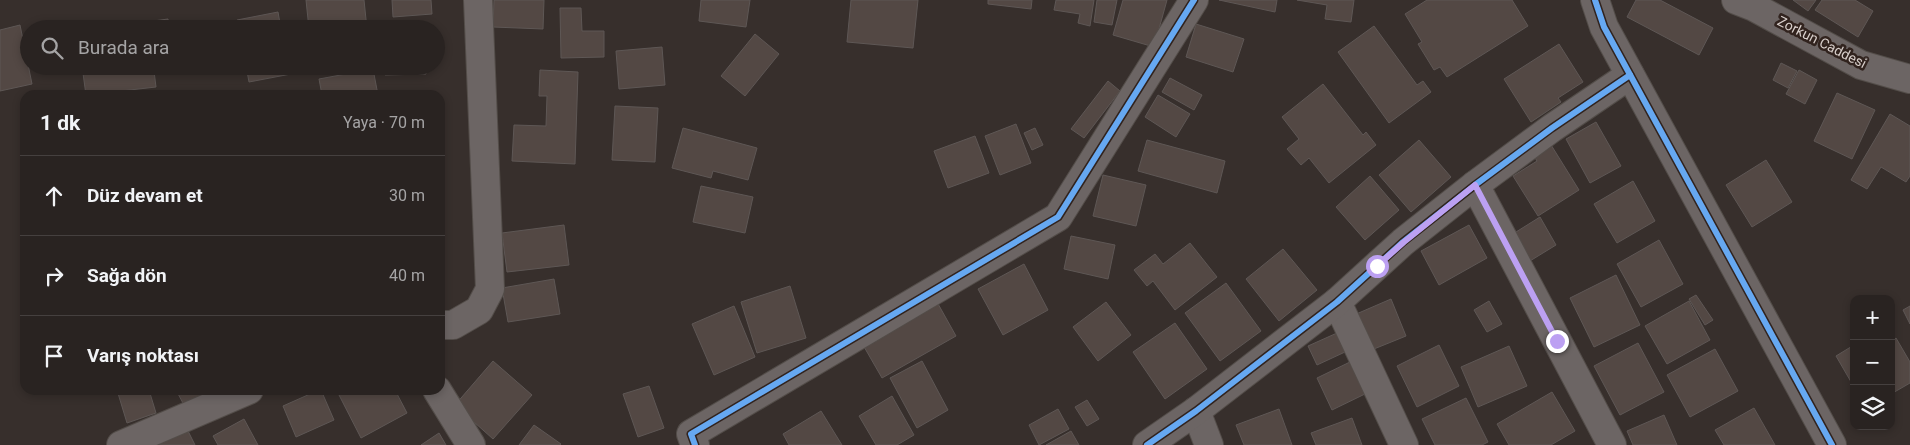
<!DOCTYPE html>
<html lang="tr">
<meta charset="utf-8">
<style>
body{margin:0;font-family:Roboto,sans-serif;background:#312b2a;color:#f1f3f6}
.controls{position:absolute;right:15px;bottom:15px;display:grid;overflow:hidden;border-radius:10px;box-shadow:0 2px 8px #0003}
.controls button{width:45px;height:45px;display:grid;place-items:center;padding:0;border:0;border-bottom:1px solid #45403f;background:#292321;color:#f1f3f6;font:25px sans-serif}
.stop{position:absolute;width:15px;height:15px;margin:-11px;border:4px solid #bca0f2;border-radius:50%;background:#fff}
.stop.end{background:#bca0f2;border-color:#fff;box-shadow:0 1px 5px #0008}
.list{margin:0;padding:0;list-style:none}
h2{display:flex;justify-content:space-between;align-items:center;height:65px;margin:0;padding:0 20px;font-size:21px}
h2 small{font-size:16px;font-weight:400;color:#a5a4a5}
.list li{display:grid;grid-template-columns:32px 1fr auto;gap:15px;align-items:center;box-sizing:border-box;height:80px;padding:0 20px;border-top:1px solid #45403f}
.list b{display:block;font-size:19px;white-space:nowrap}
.list em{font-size:16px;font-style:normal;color:#a5a4a5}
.icon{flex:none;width:28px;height:28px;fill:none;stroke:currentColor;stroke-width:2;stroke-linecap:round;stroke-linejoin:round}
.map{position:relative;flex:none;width:1910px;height:445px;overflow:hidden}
.search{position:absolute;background:#292321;box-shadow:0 2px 8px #0003;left:20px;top:20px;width:425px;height:55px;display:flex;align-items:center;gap:12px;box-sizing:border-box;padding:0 18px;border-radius:28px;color:#a5a4a5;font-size:19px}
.panel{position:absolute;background:#292321;box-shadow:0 2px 8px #0003;left:20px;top:90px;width:425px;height:305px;border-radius:15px}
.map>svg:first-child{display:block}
.building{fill:#534844;stroke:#5e5755}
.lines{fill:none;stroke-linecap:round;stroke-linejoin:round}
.minor-casing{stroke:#534d49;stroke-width:30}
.minor{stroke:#6c6564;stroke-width:28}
.cycleway-casing{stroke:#31231e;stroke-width:9}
.cycleway{stroke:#66a8f1;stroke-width:6}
.route{stroke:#bca0f2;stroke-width:6}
.labels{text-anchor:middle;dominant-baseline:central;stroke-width:5;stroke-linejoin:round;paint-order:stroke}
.street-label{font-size:14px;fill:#d8cfcb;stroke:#31231e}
</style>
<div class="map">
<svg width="1910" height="445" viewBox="0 0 1910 445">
<rect width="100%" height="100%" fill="#372f2c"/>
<g class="building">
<polygon points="306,0 364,0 367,29 309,29"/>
<polygon points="392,0 431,0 432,14 393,17"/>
<polygon points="494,0 544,0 543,29 493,27"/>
<polygon points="701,0 750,0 746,27 699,21"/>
<polygon points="851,0 918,0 913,48 847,42"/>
<polygon points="988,0 1032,0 1031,9 988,4"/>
<polygon points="1056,0 1094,0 1090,26 1078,23 1080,14 1054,10"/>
<polygon points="1097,0 1117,0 1112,25 1094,22"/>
<polygon points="1123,0 1167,0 1154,47 1113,35"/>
<polygon points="1219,0 1277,0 1275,12"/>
<polygon points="1297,0 1354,0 1351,22 1325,19 1327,5"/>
<polygon points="1427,0 1512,0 1528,26 1447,77 1440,67 1434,70 1418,44 1422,42 1405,14"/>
<polygon points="1636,0 1660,0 1713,28 1699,55 1627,17"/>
<polygon points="1793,0 1816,0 1808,11"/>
<polygon points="1822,0 1855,0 1873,11 1858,37 1815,10"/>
<polygon points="560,8 581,8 582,31 604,31 604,57 561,58"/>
<polygon points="278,12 281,29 238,29 237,20"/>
<polygon points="168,19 169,29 95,29"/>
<polygon points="1196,24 1244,39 1233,72 1186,57"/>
<polygon points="20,25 32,84 0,91 0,30"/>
<polygon points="1374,26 1417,85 1423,81 1431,92 1389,123 1338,52"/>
<polygon points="755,34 779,54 745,96 721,76"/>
<polygon points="1559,44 1583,82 1558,98 1561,102 1531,122 1504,79"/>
<polygon points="662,47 665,85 619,89 616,51"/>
<polygon points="1781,63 1797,71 1788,88 1773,80"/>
<polygon points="82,66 165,66 166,70 154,71 156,87 86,95"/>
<polygon points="246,66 289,66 291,74 249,82"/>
<polygon points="385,66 426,66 426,74 385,75"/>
<polygon points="373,69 378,95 322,95 319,79"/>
<polygon points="540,70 578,72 575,164 512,161 514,125 546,126 547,96 539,96"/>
<polygon points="1799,70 1817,80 1805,104 1786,94"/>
<polygon points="1170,78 1202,95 1194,110 1162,92"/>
<polygon points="1108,81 1120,91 1084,138 1071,129"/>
<polygon points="1323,84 1363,135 1366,132 1376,145 1329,183 1309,158 1301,165 1287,149 1299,139 1282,117"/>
<polygon points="1837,93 1875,110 1852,159 1814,141"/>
<polygon points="1158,95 1190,114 1176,137 1145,117"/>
<polygon points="615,106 658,108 655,162 612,160"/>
<polygon points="1890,114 1910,126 1910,176 1906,182 1881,167 1867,189 1851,180"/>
<polygon points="1596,122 1621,166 1590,183 1566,139"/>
<polygon points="1016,124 1031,163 1000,175 985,136"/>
<polygon points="683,128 757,148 748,180 713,171 711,178 672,168"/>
<polygon points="1035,128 1043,145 1032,150 1024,133"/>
<polygon points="975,136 989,173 948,188 934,151"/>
<polygon points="1147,140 1225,161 1217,193 1138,171"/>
<polygon points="1419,140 1451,177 1411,212 1379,175"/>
<polygon points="1548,140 1579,190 1538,216 1513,176 1537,161 1530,150"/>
<polygon points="1766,160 1792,202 1752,227 1726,185"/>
<polygon points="1103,175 1146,185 1136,226 1093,216"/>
<polygon points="1370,176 1399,210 1365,240 1336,207"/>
<polygon points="1633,181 1655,221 1617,243 1594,204"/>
<polygon points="701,186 753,197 745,233 693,222"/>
<polygon points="1540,217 1556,245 1525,264 1508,237"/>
<polygon points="564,225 569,265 507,272 502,233"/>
<polygon points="1469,225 1487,258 1439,285 1421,251"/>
<polygon points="1071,236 1115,245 1108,279 1064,269"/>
<polygon points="1659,240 1683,284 1641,307 1617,264"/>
<polygon points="1190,243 1217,277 1175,310 1153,281 1147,286 1134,270 1155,254 1163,264"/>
<polygon points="1283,249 1317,290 1279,321 1246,279"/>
<polygon points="1024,264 1048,310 1003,335 978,289"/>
<polygon points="1616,275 1640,325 1594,347 1570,298"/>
<polygon points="554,279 560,314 508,322 502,288"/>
<polygon points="1226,283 1261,331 1220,361 1185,313"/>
<polygon points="790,286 806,338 757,353 741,302"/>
<polygon points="1696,295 1713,320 1705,325 1689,299"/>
<polygon points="1391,299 1406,336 1369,351 1354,315"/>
<polygon points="1489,301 1502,324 1487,332 1474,310"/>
<polygon points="1689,301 1710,340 1667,364 1645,326"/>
<polygon points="937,302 956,336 882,378 863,345"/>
<polygon points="1106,302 1131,335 1098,361 1073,327"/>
<polygon points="734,306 755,357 714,375 692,324"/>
<polygon points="1910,306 1910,324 1903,310"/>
<polygon points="1175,323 1207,369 1165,399 1133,352"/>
<polygon points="1337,333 1345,352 1317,365 1308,346"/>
<polygon points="1896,338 1910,362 1910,383 1891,394 1891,342"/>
<polygon points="1638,343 1664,392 1620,415 1594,366"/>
<polygon points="1439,345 1459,386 1417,407 1397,366"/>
<polygon points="1854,345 1854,387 1836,356"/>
<polygon points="1509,346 1527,386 1478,407 1461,367"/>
<polygon points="1715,349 1738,391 1690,417 1667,375"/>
<polygon points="493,361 532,395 493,439 455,405"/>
<polygon points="922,361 948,410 917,428 890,378"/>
<polygon points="1352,361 1367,393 1332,410 1317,378"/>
<polygon points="649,386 664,428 638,437 623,394"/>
<polygon points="117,390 149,390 156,413 127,423"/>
<polygon points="176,390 212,390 213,391 184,405"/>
<polygon points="319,390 321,390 334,420 296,437 283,406"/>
<polygon points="347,390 395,390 407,413 361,438 339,395"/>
<polygon points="1552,392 1575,431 1551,445 1509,445 1497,424"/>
<polygon points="892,396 914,435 897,445 876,445 859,416"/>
<polygon points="1466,398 1488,442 1482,445 1435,445 1422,419"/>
<polygon points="1087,400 1099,419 1087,426 1075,407"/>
<polygon points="1754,408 1775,445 1724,445 1715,430"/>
<polygon points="1058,409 1069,429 1039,445 1029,425"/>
<polygon points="1279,409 1292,445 1244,445 1236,425"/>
<polygon points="821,411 842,445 789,445 783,434"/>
<polygon points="1664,415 1677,445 1633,445 1627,431"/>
<polygon points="1352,418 1362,445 1316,445 1311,433"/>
<polygon points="244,419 258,445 218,445 213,436"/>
<polygon points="534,425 561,444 560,445 519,445"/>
<polygon points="187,429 195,445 156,445"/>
<polygon points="1071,431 1079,445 1046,445"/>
<polygon points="439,433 446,445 421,445"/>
</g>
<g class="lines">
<defs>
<g id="minor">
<polyline points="1595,0 1604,27 1832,445"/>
<polyline points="1736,0 1754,7 1861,65 1910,79"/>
<polyline points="1475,185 1612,445"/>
<polyline points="1337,302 1404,445"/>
<polyline points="440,325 453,325 479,310 490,289 478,0"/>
<polyline points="437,390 471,445"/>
<polyline points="1196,411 1209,445"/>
<polyline points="121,445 249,390"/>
<polyline points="695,445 691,434 1058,217 1194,0"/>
<polyline points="1147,445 1196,411 1337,302 1403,242 1475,185 1552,128 1630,75"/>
</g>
</defs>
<use href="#minor" class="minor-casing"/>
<use href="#minor" class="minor"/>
<defs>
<g id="cycleway">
<polyline points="1595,0 1604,27 1832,445"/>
<polyline points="695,445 691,434 1058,217 1194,0"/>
<polyline points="1147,445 1196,411 1337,302 1403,242 1475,185 1552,128 1630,75"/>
</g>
</defs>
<use href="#cycleway" class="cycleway-casing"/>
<use href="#cycleway" class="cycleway"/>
</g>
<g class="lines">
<polyline class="route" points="1377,266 1404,242 1475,185 1557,341"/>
</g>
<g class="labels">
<g class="street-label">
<text transform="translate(1822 42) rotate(27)">Zorkun Caddesi</text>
</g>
</g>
</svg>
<div class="controls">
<button>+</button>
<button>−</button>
<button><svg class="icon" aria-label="layers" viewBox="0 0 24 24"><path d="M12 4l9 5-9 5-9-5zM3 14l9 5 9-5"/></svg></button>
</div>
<div class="stop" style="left:1377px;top:266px"></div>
<div class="stop end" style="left:1557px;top:341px"></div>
<div class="search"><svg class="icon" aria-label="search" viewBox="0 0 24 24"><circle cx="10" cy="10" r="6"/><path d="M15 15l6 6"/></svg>Burada ara</div>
<section class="panel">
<h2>1 dk<small>Yaya · 70 m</small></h2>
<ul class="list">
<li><svg class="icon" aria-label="ahead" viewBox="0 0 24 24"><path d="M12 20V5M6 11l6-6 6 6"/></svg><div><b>Düz devam et</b></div><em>30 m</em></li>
<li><svg class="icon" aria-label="right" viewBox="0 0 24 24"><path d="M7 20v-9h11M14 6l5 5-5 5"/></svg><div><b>Sağa dön</b></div><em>40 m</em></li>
<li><svg class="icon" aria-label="arrive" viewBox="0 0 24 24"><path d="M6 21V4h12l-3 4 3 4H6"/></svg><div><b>Varış noktası</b></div></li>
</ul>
</section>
</div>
